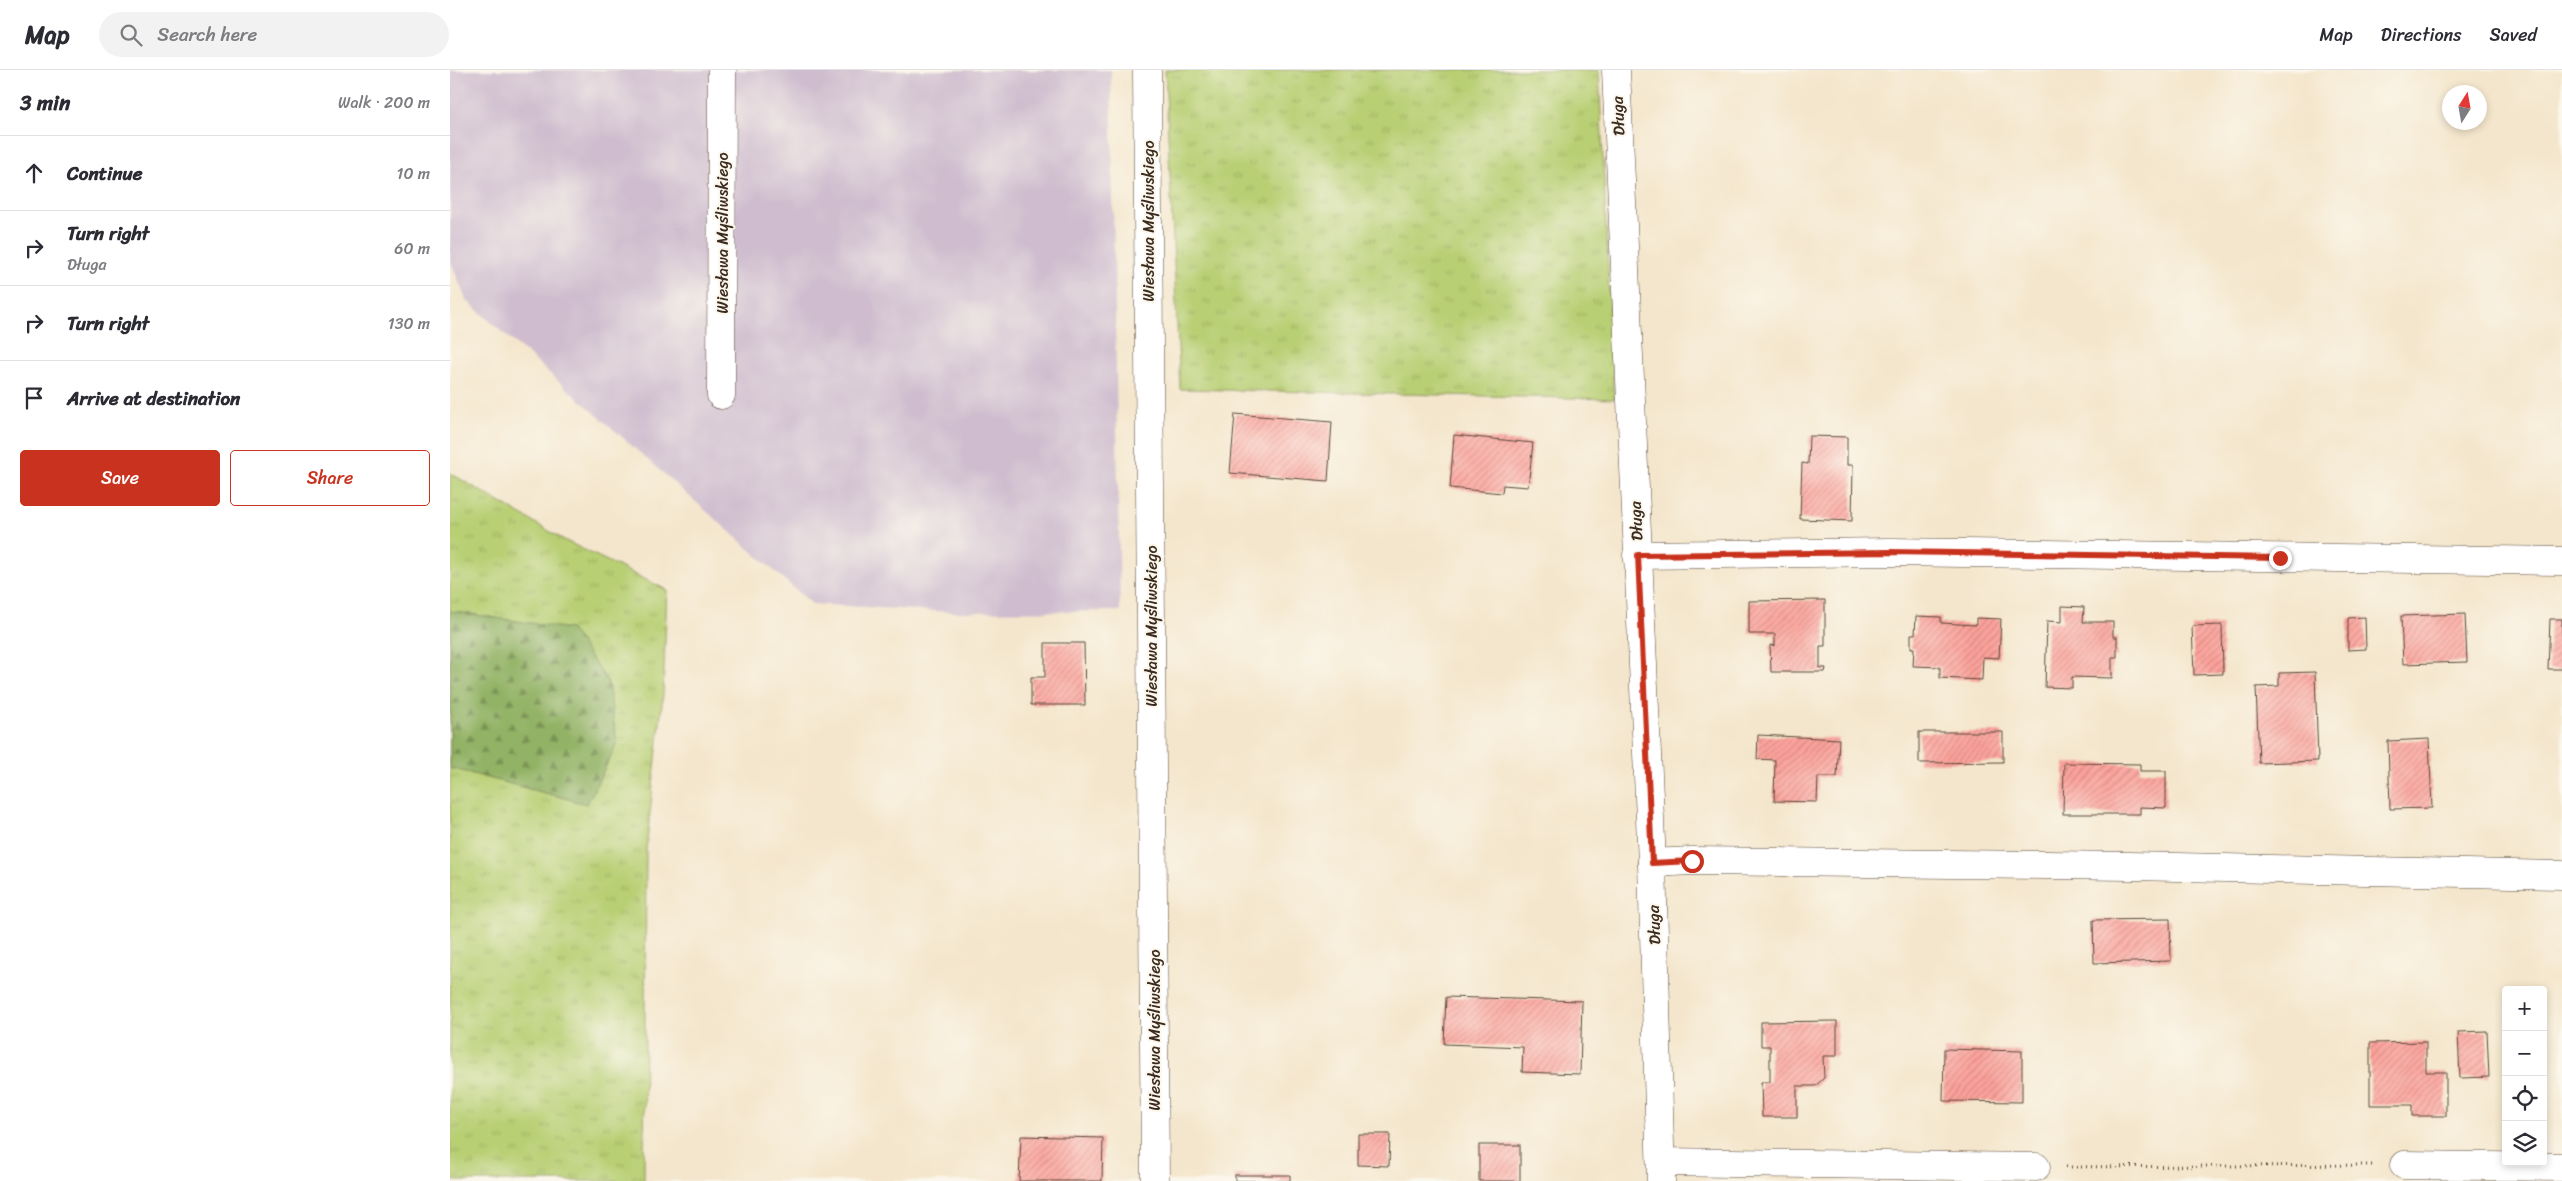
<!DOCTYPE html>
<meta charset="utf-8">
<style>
body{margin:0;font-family:Sriracha,sans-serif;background:#f2f2f3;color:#2b2b33}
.controls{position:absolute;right:15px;bottom:15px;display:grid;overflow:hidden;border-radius:5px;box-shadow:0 2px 8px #0003}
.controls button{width:45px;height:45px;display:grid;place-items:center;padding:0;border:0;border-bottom:1px solid #e1e1e2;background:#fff;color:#2b2b33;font:25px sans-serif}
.compass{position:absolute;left:1992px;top:15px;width:45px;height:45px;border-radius:50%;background:#fff;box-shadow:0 2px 8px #0003;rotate:11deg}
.stop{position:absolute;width:15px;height:15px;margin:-11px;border:4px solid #c8321e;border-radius:50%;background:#fff}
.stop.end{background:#c8321e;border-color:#fff;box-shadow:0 1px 5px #0008}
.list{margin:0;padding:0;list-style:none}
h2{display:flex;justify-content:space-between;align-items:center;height:65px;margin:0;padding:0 20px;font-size:21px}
h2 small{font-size:16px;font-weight:400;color:#7c7c81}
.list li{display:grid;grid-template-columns:32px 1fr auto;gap:15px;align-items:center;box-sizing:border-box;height:75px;padding:0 20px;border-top:1px solid #e1e1e2}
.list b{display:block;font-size:19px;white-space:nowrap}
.list p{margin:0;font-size:16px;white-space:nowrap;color:#7c7c81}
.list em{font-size:16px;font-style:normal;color:#7c7c81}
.actions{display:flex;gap:10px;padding:15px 20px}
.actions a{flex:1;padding:11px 0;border:1px solid #c8321e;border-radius:5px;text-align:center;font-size:18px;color:#c8321e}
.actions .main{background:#c8321e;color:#fff}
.icon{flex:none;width:28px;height:28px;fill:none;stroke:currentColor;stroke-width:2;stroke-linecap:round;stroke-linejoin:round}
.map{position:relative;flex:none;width:2112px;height:1111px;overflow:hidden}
header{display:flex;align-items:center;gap:30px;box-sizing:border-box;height:70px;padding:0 25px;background:#fff;border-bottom:1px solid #e1e1e2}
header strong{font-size:24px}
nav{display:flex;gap:28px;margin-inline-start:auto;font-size:18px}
.search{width:350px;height:45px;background:#f2f2f3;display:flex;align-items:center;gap:12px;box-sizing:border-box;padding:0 18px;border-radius:28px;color:#7c7c81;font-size:19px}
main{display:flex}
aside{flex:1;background:#fff}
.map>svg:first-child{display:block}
.industrial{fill:#cfbdcf}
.grass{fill:url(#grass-tufts);stroke:#7a7c48}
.forest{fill:url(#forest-firs);stroke:#666e42}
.building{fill:url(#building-hatch)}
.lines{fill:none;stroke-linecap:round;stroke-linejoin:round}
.minor-casing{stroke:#574638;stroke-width:29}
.path{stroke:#574638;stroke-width:3;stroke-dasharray:1 4;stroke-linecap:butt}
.minor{stroke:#fff;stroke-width:28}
.route{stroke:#c8321e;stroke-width:6}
.labels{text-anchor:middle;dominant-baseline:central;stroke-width:4;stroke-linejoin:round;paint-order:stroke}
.street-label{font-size:16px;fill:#3b2a1e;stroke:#fbf7ec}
</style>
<header>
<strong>Map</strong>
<div class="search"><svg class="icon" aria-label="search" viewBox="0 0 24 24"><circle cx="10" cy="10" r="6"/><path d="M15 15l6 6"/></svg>Search here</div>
<nav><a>Map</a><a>Directions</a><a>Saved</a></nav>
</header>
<main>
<aside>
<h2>3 min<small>Walk · 200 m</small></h2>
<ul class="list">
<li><svg class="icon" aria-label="ahead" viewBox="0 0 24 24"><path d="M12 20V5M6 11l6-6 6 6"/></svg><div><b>Continue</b></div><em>10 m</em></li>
<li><svg class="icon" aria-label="right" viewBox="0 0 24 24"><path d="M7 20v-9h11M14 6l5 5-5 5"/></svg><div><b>Turn right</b><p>Długa</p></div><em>60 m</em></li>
<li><svg class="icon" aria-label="right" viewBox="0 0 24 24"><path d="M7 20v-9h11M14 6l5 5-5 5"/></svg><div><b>Turn right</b></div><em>130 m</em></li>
<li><svg class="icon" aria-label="arrive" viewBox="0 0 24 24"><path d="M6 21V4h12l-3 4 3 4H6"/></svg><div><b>Arrive at destination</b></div></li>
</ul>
<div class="actions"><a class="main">Save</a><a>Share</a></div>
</aside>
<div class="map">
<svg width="2112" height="1111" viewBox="0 0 2112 1111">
<defs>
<pattern id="grass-tufts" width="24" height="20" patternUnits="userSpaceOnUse" patternTransform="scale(1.25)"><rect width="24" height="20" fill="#b8cf73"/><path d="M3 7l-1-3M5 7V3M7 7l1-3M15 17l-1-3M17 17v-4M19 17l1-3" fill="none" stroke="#9fb263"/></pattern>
<pattern id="forest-firs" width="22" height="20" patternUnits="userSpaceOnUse" patternTransform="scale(1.25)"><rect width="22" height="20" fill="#92b265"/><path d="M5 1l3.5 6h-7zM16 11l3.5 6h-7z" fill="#789153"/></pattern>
<pattern id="building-hatch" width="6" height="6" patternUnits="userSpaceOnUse" patternTransform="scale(1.25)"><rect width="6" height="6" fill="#fda39c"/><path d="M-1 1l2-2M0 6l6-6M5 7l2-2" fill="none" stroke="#ce857f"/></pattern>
</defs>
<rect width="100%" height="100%" fill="#fbf7ec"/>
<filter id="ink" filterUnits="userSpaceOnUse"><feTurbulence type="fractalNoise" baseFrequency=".02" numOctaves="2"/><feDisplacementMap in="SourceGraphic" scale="10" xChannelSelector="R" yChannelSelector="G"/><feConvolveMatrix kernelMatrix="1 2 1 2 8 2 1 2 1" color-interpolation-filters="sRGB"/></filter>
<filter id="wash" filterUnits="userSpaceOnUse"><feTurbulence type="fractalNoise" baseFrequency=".0096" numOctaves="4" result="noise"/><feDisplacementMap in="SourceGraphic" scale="20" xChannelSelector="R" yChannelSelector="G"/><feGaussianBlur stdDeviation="1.12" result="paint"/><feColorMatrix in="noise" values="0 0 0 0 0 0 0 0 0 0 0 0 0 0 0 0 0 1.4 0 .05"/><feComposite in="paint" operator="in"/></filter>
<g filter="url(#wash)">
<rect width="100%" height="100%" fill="#f4e6cc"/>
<polygon class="industrial" points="0,0 661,0 670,541 501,542 362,534 16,230 0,189"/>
<g class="grass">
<polygon points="715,0 1149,0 1164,329 730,319"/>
<polygon points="0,403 116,471 217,520 213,625 196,780 194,1111 0,1111"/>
</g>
<polygon class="forest" points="0,541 121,559 158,612 167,674 137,734 0,698"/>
<g id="blocks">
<g class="building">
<polygon points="785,344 882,352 878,411 780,403"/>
<polygon points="1004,365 1083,373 1078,417 1053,415 1052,423 1000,418"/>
<polygon points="1359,366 1397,367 1397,395 1403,395 1402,451 1350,449 1352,393 1358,394"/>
<polygon points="1375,530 1375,576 1370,576 1370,598 1376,598 1375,602 1321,602 1320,575 1325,576 1325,564 1299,564 1299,531"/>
<polygon points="1612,536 1634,537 1633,552 1663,552 1663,567 1667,567 1667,587 1662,587 1662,608 1622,607 1622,618 1595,617 1597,551 1612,552"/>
<polygon points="2015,544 2017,592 1953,594 1951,546"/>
<polygon points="1466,546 1491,547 1491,553 1526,555 1526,548 1551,549 1549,588 1533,587 1532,610 1490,608 1490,597 1463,596 1464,578 1461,578 1461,564 1465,564"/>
<polygon points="1915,547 1916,579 1898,580 1898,548"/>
<polygon points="2100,549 2112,549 2112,599 2098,599"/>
<polygon points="1772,555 1773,604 1744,605 1742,556"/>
<polygon points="595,573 634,573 635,635 581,635 581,607 595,607"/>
<polygon points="1865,602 1868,691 1809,693 1806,617 1829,616 1829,603"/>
<polygon points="1469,662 1553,662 1553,692 1469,693"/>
<polygon points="1308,665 1389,669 1387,707 1368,707 1367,732 1324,731 1325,690 1307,689"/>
<polygon points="1979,669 1982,738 1940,739 1938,671"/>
<polygon points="1614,693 1690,694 1690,701 1716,701 1716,738 1690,737 1690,744 1613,744"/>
<polygon points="1720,849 1721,891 1644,893 1643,850"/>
<polygon points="996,927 1132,931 1130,1004 1072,1002 1073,977 994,974"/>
<polygon points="1387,951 1387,986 1373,986 1374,1008 1365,1016 1347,1016 1347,1047 1312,1047 1311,1012 1320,1012 1320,976 1311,976 1311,952"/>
<polygon points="2037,961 2039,1007 2010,1008 2008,962"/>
<polygon points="1976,972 1976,1002 1996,1002 1996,1046 1962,1046 1962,1035 1920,1035 1920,973"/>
<polygon points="1494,979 1572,981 1572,1032 1493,1031"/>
<polygon points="908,1064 940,1064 939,1096 908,1095"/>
<polygon points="571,1066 653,1068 652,1111 569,1111"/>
<rect x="1029" y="1075" width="41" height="36"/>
<rect x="785" y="1105" width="55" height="6"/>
</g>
</g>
</g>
<g filter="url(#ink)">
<use href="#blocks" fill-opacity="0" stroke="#574638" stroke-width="1"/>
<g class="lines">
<defs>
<g id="minor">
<polyline points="697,0 705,1111"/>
<polyline points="1166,0 1202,793 1211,1111"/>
<polyline points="271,325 272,0"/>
<polyline points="1187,485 1439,482 2112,491"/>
<polyline points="1202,793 1242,791 1680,796 2112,805"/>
<polyline points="1211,1092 1586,1097"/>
<polyline points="1954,1095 2112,1097"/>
</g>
</defs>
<use href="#minor" class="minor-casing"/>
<polyline class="path" points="1616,1097 1925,1095"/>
<use href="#minor" class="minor"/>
</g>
</g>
<g class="lines" filter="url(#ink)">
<polyline class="route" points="1242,791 1202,793 1188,485 1439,482 1830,488"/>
</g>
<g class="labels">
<g class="street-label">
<text transform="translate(1168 46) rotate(-93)">Długa</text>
<text transform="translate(698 151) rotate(-90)">Wiesława Myśliwskiego</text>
<text transform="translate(272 163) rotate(-90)">Wiesława Myśliwskiego</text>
<text transform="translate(1186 451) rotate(-93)">Długa</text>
<text transform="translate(701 556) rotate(-90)">Wiesława Myśliwskiego</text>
<text transform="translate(1204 855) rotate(-92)">Długa</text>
<text transform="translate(704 960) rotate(-90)">Wiesława Myśliwskiego</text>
</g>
</g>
</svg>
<div class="controls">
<button>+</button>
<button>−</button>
<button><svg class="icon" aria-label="locate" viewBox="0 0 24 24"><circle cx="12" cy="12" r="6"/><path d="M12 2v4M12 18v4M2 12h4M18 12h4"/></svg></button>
<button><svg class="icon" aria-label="layers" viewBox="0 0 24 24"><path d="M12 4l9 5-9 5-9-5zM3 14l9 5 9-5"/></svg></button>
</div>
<svg class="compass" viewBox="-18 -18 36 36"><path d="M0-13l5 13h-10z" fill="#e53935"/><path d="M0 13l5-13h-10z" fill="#7c7c81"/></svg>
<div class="stop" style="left:1242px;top:791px"></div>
<div class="stop end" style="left:1830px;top:488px"></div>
</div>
</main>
